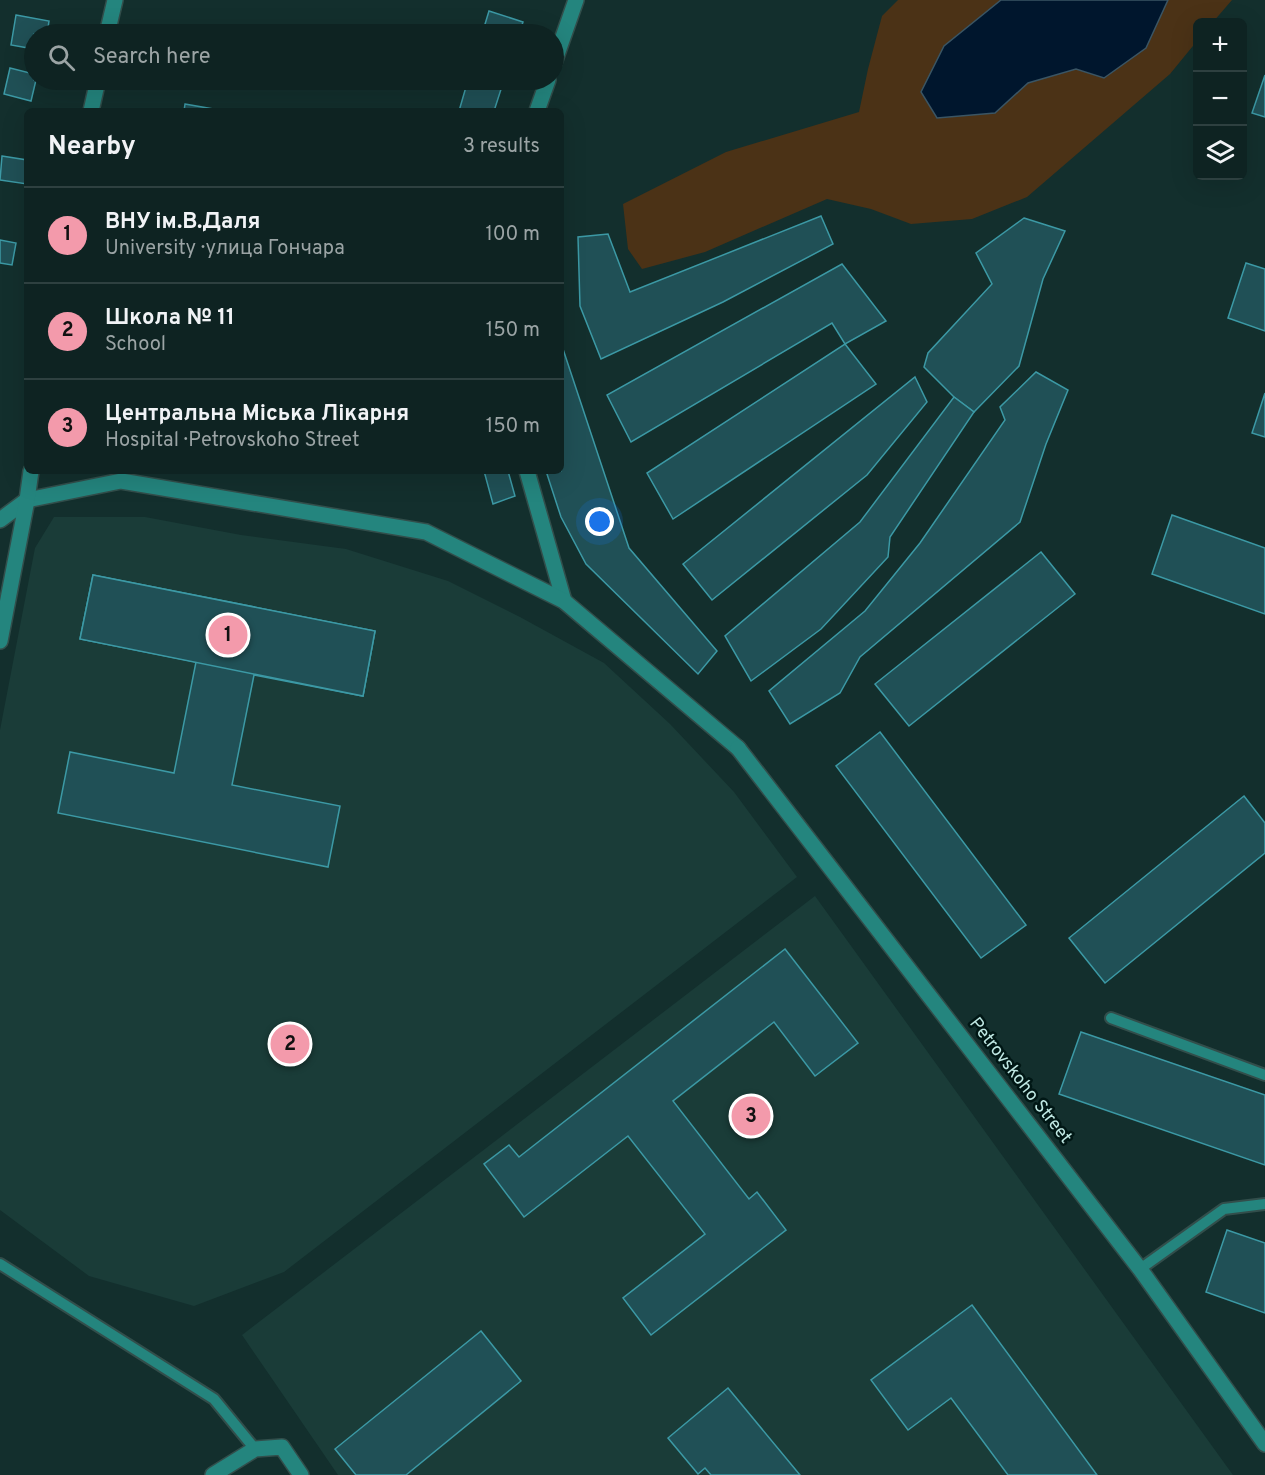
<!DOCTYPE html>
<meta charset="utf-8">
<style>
body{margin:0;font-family:Overpass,sans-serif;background:#1c2f2f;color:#f1f3f6}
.controls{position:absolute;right:18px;top:18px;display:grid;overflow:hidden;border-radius:9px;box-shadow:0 6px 24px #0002}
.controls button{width:54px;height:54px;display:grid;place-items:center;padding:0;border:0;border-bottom:2px solid #2e4040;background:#0e2322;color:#f1f3f6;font:30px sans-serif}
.you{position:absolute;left:600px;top:522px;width:21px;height:21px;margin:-15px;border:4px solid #fff;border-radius:50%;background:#1a73e8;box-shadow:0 0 0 9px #1a73e833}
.badge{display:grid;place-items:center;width:39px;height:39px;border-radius:50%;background:#f39aab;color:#111;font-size:20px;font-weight:700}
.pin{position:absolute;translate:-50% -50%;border:3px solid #fff;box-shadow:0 2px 6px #0006}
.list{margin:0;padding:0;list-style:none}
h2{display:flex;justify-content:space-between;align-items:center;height:78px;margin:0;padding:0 24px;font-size:26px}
h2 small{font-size:20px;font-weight:400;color:#9ba4a5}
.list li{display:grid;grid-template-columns:39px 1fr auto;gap:18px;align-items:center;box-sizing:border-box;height:96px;padding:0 24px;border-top:2px solid #2e4040}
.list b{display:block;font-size:22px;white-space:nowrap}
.list p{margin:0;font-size:20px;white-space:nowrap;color:#9ba4a5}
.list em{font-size:20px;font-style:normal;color:#9ba4a5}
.icon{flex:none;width:33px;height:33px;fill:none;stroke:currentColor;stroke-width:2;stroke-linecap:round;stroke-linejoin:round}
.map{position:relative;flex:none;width:1265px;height:1475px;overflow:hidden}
.search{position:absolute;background:#0e2322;box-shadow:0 6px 24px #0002;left:24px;top:24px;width:540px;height:66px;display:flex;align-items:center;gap:15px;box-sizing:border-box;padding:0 21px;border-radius:33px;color:#9ba4a5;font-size:22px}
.panel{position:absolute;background:#0e2322;box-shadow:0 6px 24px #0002;left:24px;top:108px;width:540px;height:366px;border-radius:9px}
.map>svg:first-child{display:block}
.built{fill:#1a3c38}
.green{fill:#4b3216}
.water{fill:#00162d;stroke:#3a5564;stroke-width:1.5}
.building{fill:#205056;stroke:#3c99a5;stroke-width:1.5}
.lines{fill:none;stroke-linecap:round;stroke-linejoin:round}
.service-casing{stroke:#324e4b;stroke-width:14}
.minor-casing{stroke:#324e4b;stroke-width:18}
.tertiary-casing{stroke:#324e4b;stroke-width:18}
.service{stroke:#24857e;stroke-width:10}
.minor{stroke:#24857e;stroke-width:15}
.tertiary{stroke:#24857e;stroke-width:15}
.labels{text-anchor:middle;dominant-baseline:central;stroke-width:5;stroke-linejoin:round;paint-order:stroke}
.street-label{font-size:18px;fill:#c0e9e4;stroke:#001715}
</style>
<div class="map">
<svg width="1265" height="1475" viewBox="0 0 1265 1475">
<rect width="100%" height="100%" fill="#132f2d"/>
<g class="built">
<polygon points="54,517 145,517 241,535 346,549 448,581 520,617 604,663 670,724 734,792 797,877 284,1272 194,1306 89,1276 0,1210 0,730 35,548"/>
<polygon points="815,896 1233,1475 338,1475 242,1335"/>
</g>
<polygon class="green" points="898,0 1001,0 944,46 995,113 1028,83 1076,69 1104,78 1168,0 1232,0 1213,22 1198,22 1197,41 1170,74 1027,197 972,219 911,224 871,209 827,199 705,252 642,269 628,249 623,204 726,152 859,112 868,69 882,16"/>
<polygon class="water" points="1001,0 1168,0 1146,48 1104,78 1076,69 1028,83 995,113 937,118 921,92 944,46"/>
<g class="building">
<polygon points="489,11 523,22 519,34 482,34"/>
<polygon points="16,15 49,21 47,34 34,34 34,49 11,45"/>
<polygon points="10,68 34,74 34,80 36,80 31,101 4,94"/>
<polygon points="1265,75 1265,117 1252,113"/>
<polygon points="468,80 504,80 494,111 459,111"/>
<polygon points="185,104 213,109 213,111 184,111"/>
<polygon points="2,156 27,160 27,184 0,180"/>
<polygon points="821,216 833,244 723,302 601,359 580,306 578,237 608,234 630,292"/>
<polygon points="1024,218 1065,231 1043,279 1019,366 974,412 954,397 924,367 928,353 992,284 976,253"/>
<polygon points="0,240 16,243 12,265 0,263"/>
<polygon points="1246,263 1265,269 1265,331 1228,318"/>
<polygon points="842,264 886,321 845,344 832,323 631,442 607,395"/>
<polygon points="561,343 629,548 717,651 698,674 586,564 561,517 546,471 561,471"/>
<polygon points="845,344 876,384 673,519 647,473"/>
<polygon points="1036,372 1068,390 1046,444 1020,522 860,657 840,693 790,724 769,691 865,611 920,543 1005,420 1000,407"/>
<polygon points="915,377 927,402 867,475 712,600 683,564"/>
<polygon points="1265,393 1265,437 1252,433"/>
<polygon points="954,397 974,412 890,537 888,557 821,629 751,681 725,636 860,522"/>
<polygon points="484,471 508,471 515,496 493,504"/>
<polygon points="1172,515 1265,548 1265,614 1152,574"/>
<polygon points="1041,552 1075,594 909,726 875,684"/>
<polygon points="93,575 375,631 363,696 254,675 232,785 340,806 328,867 58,813 70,752 174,773 196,662 80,639"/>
<polygon points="93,575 375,631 363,696 80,639"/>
<polygon points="880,732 1026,925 981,958 836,766"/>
<polygon points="1244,796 1265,823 1265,853 1105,983 1069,938"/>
<polygon points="785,949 858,1043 815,1076 774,1022 673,1101 749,1199 757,1192 786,1230 651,1335 623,1298 705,1234 628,1136 524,1217 484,1164 509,1145 519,1157"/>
<polygon points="1081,1032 1265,1095 1265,1165 1059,1094"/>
<polygon points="1227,1230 1265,1243 1265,1313 1206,1292"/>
<polygon points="972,1305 1097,1475 1008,1475 951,1398 908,1430 871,1380"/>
<polygon points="481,1331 521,1381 406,1475 356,1475 335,1449"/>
<polygon points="728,1388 800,1475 711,1475 705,1468 698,1474 668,1438"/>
</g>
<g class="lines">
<defs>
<g id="service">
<polyline points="1111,1018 1265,1075"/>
<polyline points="0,1264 214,1399 255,1449"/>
<polyline points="1140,1269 1224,1209 1265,1204"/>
</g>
<g id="minor">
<polyline points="107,34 115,0"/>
<polyline points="554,63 576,0"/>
<polyline points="91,111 98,80"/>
<polyline points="537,111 548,80"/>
<polyline points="527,471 564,601"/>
<polyline points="0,520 27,500 121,481 426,532 564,601 738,748"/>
<polyline points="0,641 27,500 31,471"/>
<polyline points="213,1475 255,1449 282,1447 301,1475"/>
</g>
<polyline id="tertiary" points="738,748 1140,1269 1265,1444"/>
</defs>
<use href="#service" class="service-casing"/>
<use href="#minor" class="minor-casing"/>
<use href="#tertiary" class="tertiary-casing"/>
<use href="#service" class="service"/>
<use href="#minor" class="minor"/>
<use href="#tertiary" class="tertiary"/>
</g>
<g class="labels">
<g class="street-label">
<text transform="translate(1020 1081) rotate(52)">Petrovskoho Street</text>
</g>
</g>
</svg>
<div class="controls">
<button>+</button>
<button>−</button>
<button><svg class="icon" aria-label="layers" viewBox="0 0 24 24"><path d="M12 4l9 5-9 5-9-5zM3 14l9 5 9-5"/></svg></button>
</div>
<div class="you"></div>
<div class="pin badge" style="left:228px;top:635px">1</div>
<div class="pin badge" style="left:290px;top:1044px">2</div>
<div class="pin badge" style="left:751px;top:1116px">3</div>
<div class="search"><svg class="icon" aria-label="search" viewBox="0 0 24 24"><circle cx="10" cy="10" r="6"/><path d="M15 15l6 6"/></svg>Search here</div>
<section class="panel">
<h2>Nearby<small>3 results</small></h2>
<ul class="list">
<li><span class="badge">1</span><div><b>ВНУ ім.В.Даля</b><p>University · улица Гончара</p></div><em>100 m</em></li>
<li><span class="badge">2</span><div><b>Школа № 11</b><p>School</p></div><em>150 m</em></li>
<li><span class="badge">3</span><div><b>Центральна Міська Лікарня</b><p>Hospital · Petrovskoho Street</p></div><em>150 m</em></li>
</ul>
</section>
</div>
